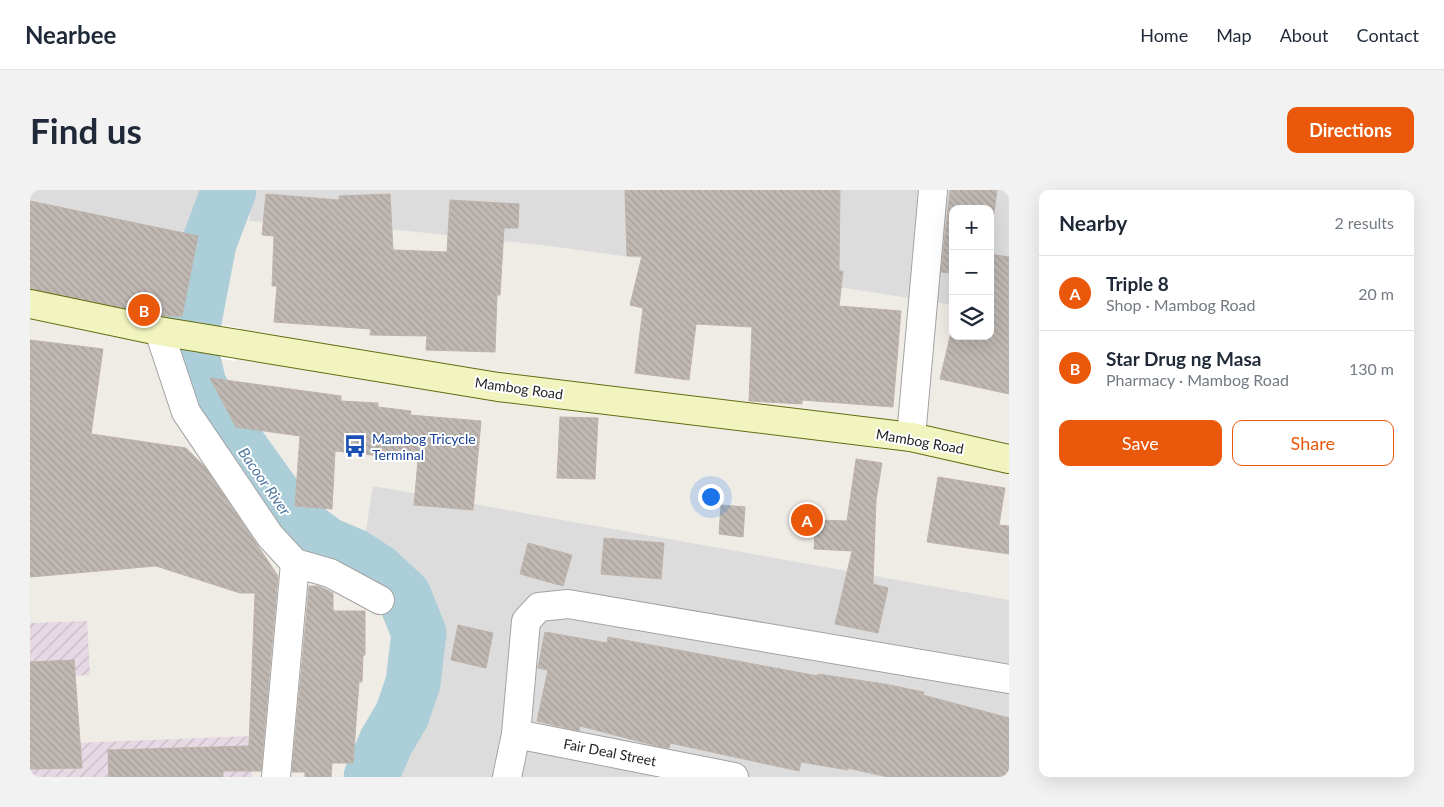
<!DOCTYPE html>
<meta charset="utf-8">
<style>
body{margin:0;font-family:Lato,sans-serif;background:#f2f2f3;color:#1f2937}
.controls{position:absolute;right:15px;top:15px;display:grid;overflow:hidden;border-radius:10px;box-shadow:0 5px 20px #0002}
.controls button{width:45px;height:45px;display:grid;place-items:center;padding:0;border:0;border-bottom:1px solid #e0e1e3;background:#fff;color:#1f2937;font:25px sans-serif}
.you{position:absolute;left:680px;top:306px;width:18px;height:18px;margin:-12px;border:4px solid #fff;border-radius:50%;background:#1a73e8;box-shadow:0 0 0 8px #1a73e833}
.badge{display:grid;place-items:center;width:32px;height:32px;border-radius:50%;background:#ea580c;color:#fff;font-size:16px;font-weight:700}
.pin{position:absolute;translate:-50% -50%;border:2px solid #fff;box-shadow:0 1px 5px #0006}
.list{margin:0;padding:0;list-style:none}
h2{display:flex;justify-content:space-between;align-items:center;height:65px;margin:0;padding:0 20px;font-size:21px}
h2 small{font-size:16px;font-weight:400;color:#747a83}
.list li{display:grid;grid-template-columns:32px 1fr auto;gap:15px;align-items:center;box-sizing:border-box;height:75px;padding:0 20px;border-top:1px solid #e0e1e3}
.list b{display:block;font-size:19px;white-space:nowrap}
.list p{margin:0;font-size:16px;white-space:nowrap;color:#747a83}
.list em{font-size:16px;font-style:normal;color:#747a83}
.actions{display:flex;gap:10px;padding:15px 20px}
.actions a{flex:1;padding:11px 0;border:1px solid #ea580c;border-radius:10px;text-align:center;font-size:18px;color:#ea580c}
.actions .main{background:#ea580c;color:#fff}
.icon{flex:none;width:28px;height:28px;fill:none;stroke:currentColor;stroke-width:2;stroke-linecap:round;stroke-linejoin:round}
.map{position:relative;flex:none;width:979px;height:587px;overflow:hidden;border-radius:10px}
header{display:flex;align-items:center;gap:30px;box-sizing:border-box;height:70px;padding:0 25px;background:#fff;border-bottom:1px solid #e0e1e3}
header strong{font-size:24px}
nav{display:flex;gap:28px;margin-inline-start:auto;font-size:18px}
.intro{display:flex;align-items:center;justify-content:space-between;box-sizing:border-box;height:120px;padding:0 30px}
h1{margin:0;font-size:35px}
.button{padding:12px 22px;border-radius:10px;background:#ea580c;color:#fff;font-size:18px;font-weight:700}
main{display:flex;gap:30px;padding:0 30px}
aside{flex:1;background:#fff;border-radius:10px;box-shadow:0 5px 20px #0002}
.map>svg:first-child{display:block}
.residential{fill:#dddcdc}
.industrial{fill:url(#industrial-furrows)}
.pier{fill:#fff}
.lines{fill:none;stroke-linecap:round;stroke-linejoin:round}
.river{stroke:#abced8;stroke-width:55}
.building{fill:url(#building-back-hatch);stroke:#bfb3aa}
.minor-casing{stroke:#a3a3a3;stroke-width:30}
.secondary-casing{stroke:#626d0f;stroke-width:30}
.minor{stroke:#fff;stroke-width:28}
.secondary{stroke:#f1f4bf;stroke-width:28}
.labels{text-anchor:middle;dominant-baseline:central;stroke-width:4;stroke-linejoin:round;paint-order:stroke}
.street-label{font-size:14px;fill:#1f1f1f;stroke:#fff}
.transit-label{font-size:14px;fill:#164399;stroke:#fff;text-anchor:start}
.water-label{font-size:15px;font-style:italic;fill:#51789f;stroke:#fff}
</style>
<header>
<strong>Nearbee</strong>
<nav><a>Home</a><a>Map</a><a>About</a><a>Contact</a></nav>
</header>
<div class="intro"><h1>Find us</h1><a class="button">Directions</a></div>
<main>
<div class="map">
<svg width="979" height="587" viewBox="0 0 979 587">
<defs>
<pattern id="industrial-furrows" width="10" height="10" patternUnits="userSpaceOnUse" patternTransform="scale(1.25)"><rect width="10" height="10" fill="#e7d9e4"/><path d="M-1 1l2-2M0 10L10 0M9 11l2-2" fill="none" stroke="#c6bac3"/></pattern>
<pattern id="building-back-hatch" width="6" height="6" patternUnits="userSpaceOnUse" patternTransform="scale(1.25)"><rect width="6" height="6" fill="#bfb8b3"/><path d="M-1 5l2 2M0 0l6 6M5-1l2 2" fill="none" stroke="#a49e9a"/></pattern>
</defs>
<rect width="100%" height="100%" fill="#efece6"/>
<g class="residential">
<polygon points="0,0 189,0 169,51 149,139 0,106"/>
<polygon points="222,0 979,0 979,126 960,122 960,19 923,19 923,115 725,84 512,55 359,39 219,31"/>
<polygon points="343,296 979,410 979,587 355,587 388,517 397,454 391,419 360,380 333,358"/>
</g>
<polygon class="industrial" points="57,431 60,485 43,486 45,553 222,546 222,587 0,587 0,433"/>
<polygon class="pier" points="154,130 210,138 205,171 150,163"/>
<g class="lines">
<polyline class="river" points="199,0 179,53 162,142 163,169 169,195 184,221 260,327 296,354 322,365 347,381 374,406 389,443 383,493 372,525 356,552 341,587"/>
</g>
<g class="building">
<polygon points="595,0 810,0 809,81 813,81 809,116 871,121 863,217 772,210 772,214 719,211 722,137 666,134 659,190 605,183 613,118 600,115 612,66 597,66"/>
<polygon points="920,0 967,0 960,54 960,19 923,19 923,83 911,82"/>
<polygon points="236,4 309,10 309,6 360,4 363,60 417,62 420,10 489,14 488,38 474,38 470,105 467,105 465,162 396,160 397,146 340,145 341,139 244,132 247,96 242,96 244,46 232,45"/>
<polygon points="0,11 168,46 152,126 132,126 0,99"/>
<polygon points="960,64 979,67 979,204 910,189 923,134 923,146 960,146"/>
<polygon points="0,150 73,159 61,244 156,258 175,277 248,386 231,581 193,581 193,587 79,587 78,560 219,556 225,403 210,403 126,376 0,387"/>
<polygon points="180,188 311,206 311,211 348,213 348,217 381,221 380,225 451,231 443,320 384,315 388,270 305,261 302,319 265,316 270,246 206,237"/>
<polygon points="530,227 568,228 565,289 527,288"/>
<polygon points="826,269 852,273 846,310 843,394 858,398 848,443 805,434 822,361 784,359 786,330 817,331"/>
<polygon points="908,287 975,298 969,335 979,336 979,364 897,352"/>
<polygon points="691,315 715,317 713,347 689,344"/>
<polygon points="574,348 634,353 631,389 571,384"/>
<polygon points="498,353 542,365 533,396 490,384"/>
<polygon points="279,396 289,396 303,403 303,421 335,421 335,465 333,465 332,492 329,492 323,573 302,573 301,587 275,587 275,582 262,582"/>
<polygon points="428,435 463,443 456,478 421,470"/>
<polygon points="515,442 577,453 578,447 788,486 788,484 854,494 894,502 893,505 979,528 979,587 858,587 818,578 818,580 771,572 769,581 640,553 639,558 631,557 550,536 549,541 507,531 518,480 508,478"/>
<polygon points="44,470 52,578 0,579 0,472"/>
</g>
<g class="lines">
<defs>
<g id="minor">
<polyline points="129,141 156,222 240,346 265,373 300,383 350,410"/>
<polyline points="881,247 903,0"/>
<polyline points="486,544 704,587"/>
<polyline points="246,587 265,373"/>
<polyline points="477,587 486,544 496,431 509,417 538,414 979,489"/>
</g>
<polyline id="secondary" points="0,114 129,141 468,197 881,247 979,269"/>
</defs>
<use href="#minor" class="minor-casing"/>
<use href="#secondary" class="secondary-casing"/>
<use href="#minor" class="minor"/>
<use href="#secondary" class="secondary"/>
</g>
<defs>
<symbol id="bus-bare" viewBox="-9 -9 18 18"><path d="M-5-6H5V4H4V6H2V4H-2V6H-4V4H-5ZM-3.5-4V0h7V-4ZM-3.5 1.2v1.5H-2V1.2ZM2 1.2v1.5H3.5V1.2Z" fill="#1a4fb4" stroke="#fff" stroke-width="2.5" paint-order="stroke"/></symbol>
</defs>
<g fill-rule="evenodd">
<use href="#bus-bare" x="309" y="240" width="32" height="32"/>
</g>
<g class="labels">
<g class="street-label">
<text transform="translate(489 198) rotate(8)">Mambog Road</text>
<text transform="translate(890 251) rotate(10)">Mambog Road</text>
<text transform="translate(580 562) rotate(11)">Fair Deal Street</text>
</g>
<g class="transit-label">
<text x="342" y="248">Mambog Tricycle<tspan x="342" dy="16">Terminal</tspan></text>
</g>
<g class="water-label">
<text transform="translate(235 291) rotate(55)">Bacoor River</text>
</g>
</g>
</svg>
<div class="controls">
<button>+</button>
<button>−</button>
<button><svg class="icon" aria-label="layers" viewBox="0 0 24 24"><path d="M12 4l9 5-9 5-9-5zM3 14l9 5 9-5"/></svg></button>
</div>
<div class="you"></div>
<div class="pin badge" style="left:777px;top:330px">A</div>
<div class="pin badge" style="left:114px;top:120px">B</div>
</div>
<aside>
<h2>Nearby<small>2 results</small></h2>
<ul class="list">
<li><span class="badge">A</span><div><b>Triple 8</b><p>Shop · Mambog Road</p></div><em>20 m</em></li>
<li><span class="badge">B</span><div><b>Star Drug ng Masa</b><p>Pharmacy · Mambog Road</p></div><em>130 m</em></li>
</ul>
<div class="actions"><a class="main">Save</a><a>Share</a></div>
</aside>
</main>
